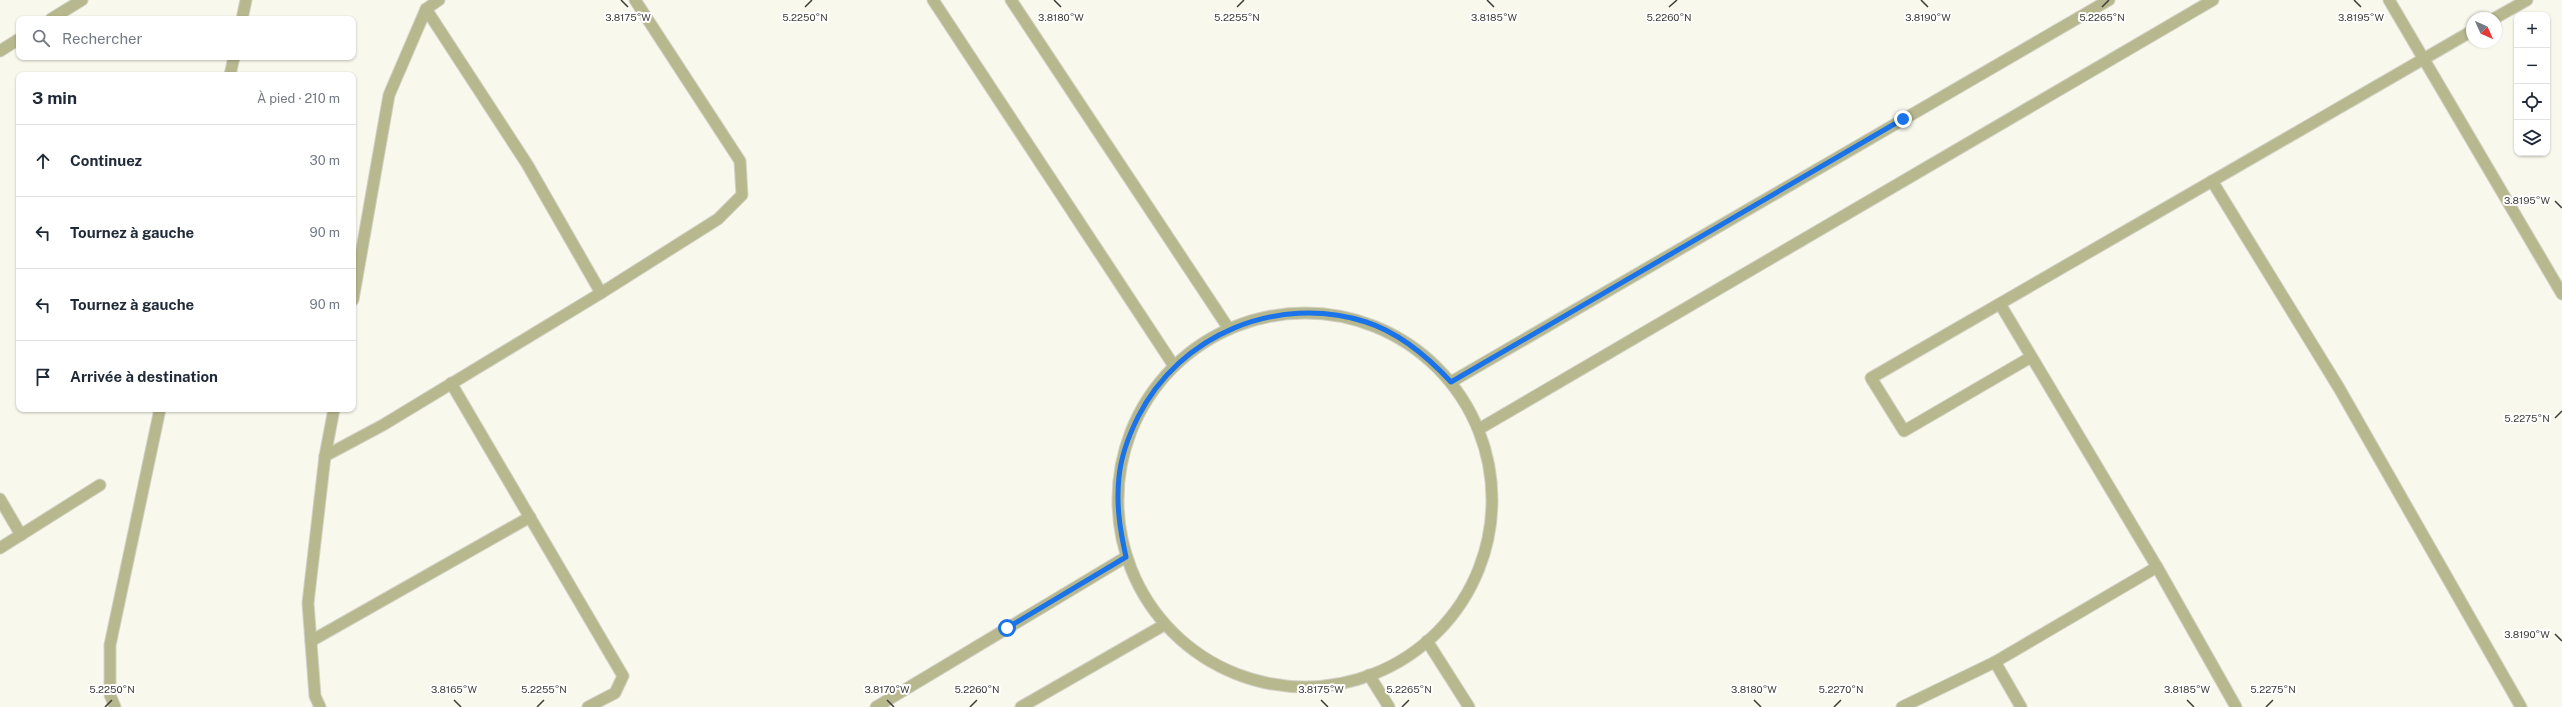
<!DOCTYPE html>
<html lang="fr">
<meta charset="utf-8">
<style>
body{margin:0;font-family:"Public Sans",sans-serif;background:#f6f6f7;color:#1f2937}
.controls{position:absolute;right:12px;top:12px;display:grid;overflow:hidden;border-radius:8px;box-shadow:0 1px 3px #0004}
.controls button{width:36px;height:36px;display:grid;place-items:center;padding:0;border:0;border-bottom:1px solid #e0e1e3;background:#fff;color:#1f2937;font:20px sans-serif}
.compass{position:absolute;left:2466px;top:12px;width:36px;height:36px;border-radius:50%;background:#fff;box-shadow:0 1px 3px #0004;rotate:135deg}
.stop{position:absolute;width:12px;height:12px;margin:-9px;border:3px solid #1a73e8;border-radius:50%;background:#fff}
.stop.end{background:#1a73e8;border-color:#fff;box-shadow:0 1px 4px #0008}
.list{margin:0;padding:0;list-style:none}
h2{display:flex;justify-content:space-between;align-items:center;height:52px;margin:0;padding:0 16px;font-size:17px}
h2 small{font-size:13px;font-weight:400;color:#747a83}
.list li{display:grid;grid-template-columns:26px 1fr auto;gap:12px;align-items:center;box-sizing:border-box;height:72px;padding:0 16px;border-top:1px solid #e0e1e3}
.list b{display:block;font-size:15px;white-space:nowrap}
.list em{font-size:13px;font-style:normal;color:#747a83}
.icon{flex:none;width:22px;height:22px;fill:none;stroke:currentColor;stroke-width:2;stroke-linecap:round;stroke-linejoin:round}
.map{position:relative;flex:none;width:2562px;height:707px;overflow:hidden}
.search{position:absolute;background:#fff;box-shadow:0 1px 3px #0004;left:16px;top:16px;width:340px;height:44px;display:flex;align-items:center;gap:10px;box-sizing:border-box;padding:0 14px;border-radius:8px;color:#747a83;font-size:15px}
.panel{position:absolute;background:#fff;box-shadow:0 1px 3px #0004;left:16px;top:72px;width:340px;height:340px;border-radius:8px}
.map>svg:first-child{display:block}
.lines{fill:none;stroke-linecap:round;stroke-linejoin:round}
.minor-casing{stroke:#d2d2c8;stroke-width:13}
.minor{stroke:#b8b88e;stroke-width:11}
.route{stroke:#1a73e8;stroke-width:5}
.ticks{fill:none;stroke:#3c3c38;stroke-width:1.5}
.ticks-label{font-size:10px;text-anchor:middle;fill:#3c3c38;stroke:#fff;stroke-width:4;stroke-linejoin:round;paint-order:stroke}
</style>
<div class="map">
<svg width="2562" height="707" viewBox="0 0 2562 707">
<rect width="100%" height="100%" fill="#f8f8ec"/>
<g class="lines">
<defs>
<g id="minor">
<polyline points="933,0 1174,366"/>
<polyline points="1011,0 1229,329"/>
<polyline points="2389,0 2562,294"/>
<polyline points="426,9 527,164 601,293"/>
<polyline points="2495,18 2527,0"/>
<polyline points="51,19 82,0"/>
<polyline points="242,19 246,0"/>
<polyline points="0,51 19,39"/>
<polyline points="230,75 234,57"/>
<polyline points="2212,181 2339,388 2521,707"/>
<polyline points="353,300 389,95 426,9 439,0"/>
<polyline points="2000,304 2157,567 2236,707"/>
<circle cx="1305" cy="500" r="187"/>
<polyline points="2031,357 1904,431 1871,378 2472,31"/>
<polyline points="1451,382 2109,0"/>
<polyline points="451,383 623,676 615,693 588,707"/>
<polyline points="1479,429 2213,0"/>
<polyline points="325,456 383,425 601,293 718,219 742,195 740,161 635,0"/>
<polyline points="0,499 21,535"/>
<polyline points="0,548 100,485"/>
<polyline points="311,641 530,517"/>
<polyline points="1427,641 1469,707"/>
<polyline points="1995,662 2021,707"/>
<polyline points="1369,675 1389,707"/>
<polyline points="115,707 110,695 110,645 160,409"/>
<polyline points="320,707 315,696 308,603 325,456 334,409"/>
<polyline points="876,707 1126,557"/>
<polyline points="1021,707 1164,625"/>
<polyline points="1902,707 1995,662 2157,567"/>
</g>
</defs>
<use href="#minor" class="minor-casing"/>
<use href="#minor" class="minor"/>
</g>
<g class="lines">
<path class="route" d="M 1007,628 L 1126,557 C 1120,530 1116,505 1119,477 C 1121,456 1129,435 1138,417 C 1180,334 1277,294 1366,322 C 1400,333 1427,356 1451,382 L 1903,119"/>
</g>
<path class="ticks" d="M 621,0 L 628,7M 1054,0 L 1061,7M 1487,0 L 1494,7M 1921,0 L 1928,7M 2354,0 L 2361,7M 805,7 L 812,0M 1237,7 L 1244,0M 1669,7 L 1677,0M 2102,7 L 2109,0M 2555,201 L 2562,208M 2555,418 L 2562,411M 2555,634 L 2562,641M 454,700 L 461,707M 887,700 L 894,707M 1321,700 L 1328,707M 1754,700 L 1761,707M 2187,700 L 2194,707M 105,707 L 112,700M 537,707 L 544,700M 970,707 L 977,700M 1402,707 L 1409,700M 1834,707 L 1841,700M 2266,707 L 2273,700"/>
<g class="ticks-label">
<text x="628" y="21">3.8175°W</text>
<text x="805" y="21">5.2250°N</text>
<text x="1061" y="21">3.8180°W</text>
<text x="1237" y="21">5.2255°N</text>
<text x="1494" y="21">3.8185°W</text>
<text x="1669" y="21">5.2260°N</text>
<text x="1928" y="21">3.8190°W</text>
<text x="2102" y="21">5.2265°N</text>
<text x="2361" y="21">3.8195°W</text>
<text x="2527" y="204">3.8195°W</text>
<text x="2527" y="422">5.2275°N</text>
<text x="2527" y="638">3.8190°W</text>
<text x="112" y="693">5.2250°N</text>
<text x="544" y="693">5.2255°N</text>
<text x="887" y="693">3.8170°W</text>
<text x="977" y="693">5.2260°N</text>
<text x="1409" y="693">5.2265°N</text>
<text x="1841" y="693">5.2270°N</text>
<text x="454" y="693">3.8165°W</text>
<text x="1321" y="693">3.8175°W</text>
<text x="1754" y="693">3.8180°W</text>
<text x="2187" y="693">3.8185°W</text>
<text x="2273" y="693">5.2275°N</text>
</g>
</svg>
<div class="controls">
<button>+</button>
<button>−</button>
<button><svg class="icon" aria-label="locate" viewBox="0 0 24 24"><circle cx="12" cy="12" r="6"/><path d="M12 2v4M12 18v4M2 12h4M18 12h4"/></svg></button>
<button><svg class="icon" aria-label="layers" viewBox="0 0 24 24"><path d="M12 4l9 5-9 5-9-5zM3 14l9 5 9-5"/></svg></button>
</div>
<svg class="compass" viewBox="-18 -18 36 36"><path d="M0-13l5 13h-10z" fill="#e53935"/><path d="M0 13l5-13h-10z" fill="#747a83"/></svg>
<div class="stop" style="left:1007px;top:628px"></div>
<div class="stop end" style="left:1903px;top:119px"></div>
<div class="search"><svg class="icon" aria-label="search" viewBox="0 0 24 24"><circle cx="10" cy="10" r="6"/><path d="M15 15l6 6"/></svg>Rechercher</div>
<section class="panel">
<h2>3 min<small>À pied · 210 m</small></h2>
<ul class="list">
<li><svg class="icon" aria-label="ahead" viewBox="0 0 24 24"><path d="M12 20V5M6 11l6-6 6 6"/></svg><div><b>Continuez</b></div><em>30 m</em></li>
<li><svg class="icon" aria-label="left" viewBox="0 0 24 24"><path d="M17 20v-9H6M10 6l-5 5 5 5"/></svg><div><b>Tournez à gauche</b></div><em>90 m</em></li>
<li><svg class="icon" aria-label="left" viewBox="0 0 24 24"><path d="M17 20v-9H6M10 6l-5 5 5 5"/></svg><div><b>Tournez à gauche</b></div><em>90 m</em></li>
<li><svg class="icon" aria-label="arrive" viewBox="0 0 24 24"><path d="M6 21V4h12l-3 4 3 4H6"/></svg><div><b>Arrivée à destination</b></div></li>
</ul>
</section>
</div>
